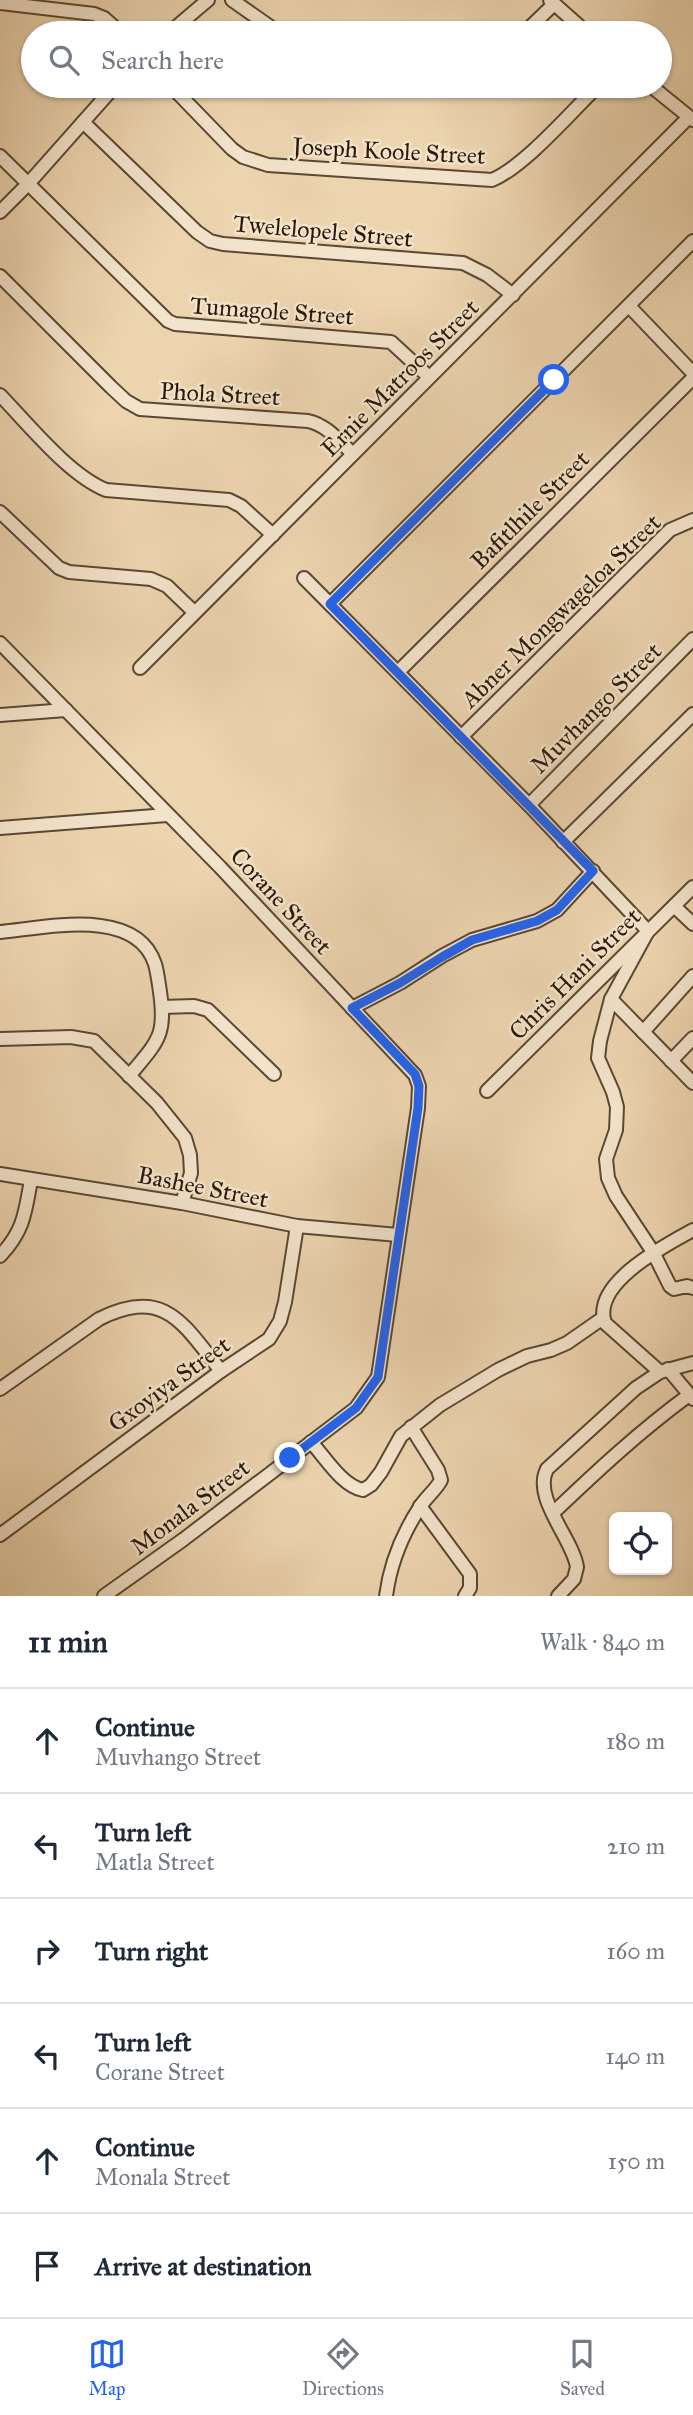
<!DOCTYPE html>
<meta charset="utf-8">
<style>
body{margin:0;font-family:"IM FELL Great Primer",serif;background:#f2f2f3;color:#1f2937}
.controls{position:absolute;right:21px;bottom:21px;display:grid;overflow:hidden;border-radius:10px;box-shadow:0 2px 5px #0004}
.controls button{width:63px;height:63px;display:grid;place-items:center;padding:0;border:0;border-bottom:2px solid #e0e1e3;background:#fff;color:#1f2937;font:35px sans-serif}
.stop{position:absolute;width:21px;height:21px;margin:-16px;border:5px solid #2563eb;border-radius:50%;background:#fff}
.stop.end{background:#2563eb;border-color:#fff;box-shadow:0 2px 7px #0008}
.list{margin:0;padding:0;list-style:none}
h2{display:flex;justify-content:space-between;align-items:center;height:91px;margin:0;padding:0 28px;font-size:30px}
h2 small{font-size:23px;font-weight:400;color:#747a83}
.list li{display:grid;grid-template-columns:46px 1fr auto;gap:21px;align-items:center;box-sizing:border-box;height:105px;padding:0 28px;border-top:2px solid #e0e1e3}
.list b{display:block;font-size:26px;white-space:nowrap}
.list p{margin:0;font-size:23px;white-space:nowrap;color:#747a83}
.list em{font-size:23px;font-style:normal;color:#747a83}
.icon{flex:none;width:38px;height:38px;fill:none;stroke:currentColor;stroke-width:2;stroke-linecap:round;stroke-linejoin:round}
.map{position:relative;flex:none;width:693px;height:1596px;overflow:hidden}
.search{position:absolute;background:#fff;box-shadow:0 2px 5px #0004;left:21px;right:21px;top:21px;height:77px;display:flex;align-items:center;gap:18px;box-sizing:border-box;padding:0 24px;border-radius:38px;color:#747a83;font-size:26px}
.sheet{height:721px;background:#fff}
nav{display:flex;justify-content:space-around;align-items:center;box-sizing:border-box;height:98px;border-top:2px solid #e0e1e3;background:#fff;font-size:19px;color:#747a83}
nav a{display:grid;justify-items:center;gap:4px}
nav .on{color:#2563eb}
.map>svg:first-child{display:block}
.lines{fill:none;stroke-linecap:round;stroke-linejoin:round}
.minor-casing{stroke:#5a4832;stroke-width:16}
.minor{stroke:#f3e3cb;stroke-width:12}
.route{stroke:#2563eb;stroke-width:9}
.labels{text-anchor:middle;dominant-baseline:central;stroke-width:5;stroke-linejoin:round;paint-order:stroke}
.street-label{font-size:24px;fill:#2a1908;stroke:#f3e3cb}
</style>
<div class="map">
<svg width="693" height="1596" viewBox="0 0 693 1596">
<rect width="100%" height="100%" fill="#ecd4af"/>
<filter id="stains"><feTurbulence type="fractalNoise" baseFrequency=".00286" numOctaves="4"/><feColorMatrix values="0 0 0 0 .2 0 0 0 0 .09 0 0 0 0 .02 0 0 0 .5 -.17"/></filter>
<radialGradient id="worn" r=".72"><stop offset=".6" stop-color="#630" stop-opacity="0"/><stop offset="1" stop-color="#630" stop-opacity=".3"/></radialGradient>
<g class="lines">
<defs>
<g id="minor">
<polyline points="232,0 279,33"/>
<polyline points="550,0 587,33"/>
<polyline points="0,3 94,14 104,18 121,33"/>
<polyline points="169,33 208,0"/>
<polyline points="524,33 553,5"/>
<path d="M 171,86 L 232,149 L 243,157 L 268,165 L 492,180 C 525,166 570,113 598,86"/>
<polyline points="446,86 455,86"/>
<polyline points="651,86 693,120"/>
<polyline points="83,122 197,232 210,241 223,244 463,263 487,275 513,295"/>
<polyline points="0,156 168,321 175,324 391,342 429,377"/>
<polyline points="0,212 28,184 115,86"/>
<path d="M 0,276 L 111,387 L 126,401 L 140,409 L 308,421 C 327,425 339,441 353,454"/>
<polyline points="629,306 693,373"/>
<path d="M 0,395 C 29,425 69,475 106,490 L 229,500 L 241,506 L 273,535"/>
<polyline points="0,512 59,568 69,572 151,579 167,586 194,612"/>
<polyline points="304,578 529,805 648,931 611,999 600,1041 598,1058 613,1092 617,1107 616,1130 606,1159 608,1178 616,1196 653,1252 670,1286 674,1289 687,1286 693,1288"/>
<polyline points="330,604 693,241"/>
<polyline points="0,643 220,867 415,1075 419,1086 418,1108 378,1377 356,1408 184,1539 104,1596"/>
<polyline points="140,668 689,117"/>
<polyline points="398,672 693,378"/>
<polyline points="0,715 66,710"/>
<polyline points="461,737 670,530 693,520"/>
<polyline points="529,805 693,639"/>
<polyline points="0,828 167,815"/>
<polyline points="563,842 693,714"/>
<polyline points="674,906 693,924"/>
<path d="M 0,932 C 45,928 136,906 155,964 C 157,971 158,979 159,985 C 167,1035 160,1039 129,1076"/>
<polyline points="611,999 693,1083"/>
<polyline points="162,1007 194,1006 208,1010 274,1074"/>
<polyline points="352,1008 400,983 442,956 472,940 537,921 557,910 593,871"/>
<polyline points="643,1032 693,976"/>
<polyline points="0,1039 71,1037 94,1041 157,1103 185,1138 190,1155 191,1173 182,1203"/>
<polyline points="671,1061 693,1038"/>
<polyline points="487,1091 693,887"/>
<polyline points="0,1174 182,1203 297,1226 398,1235"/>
<path d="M 0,1256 C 24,1231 25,1213 31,1180"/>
<polyline points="668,1369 693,1399"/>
<path d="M 660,1372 L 605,1323 C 591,1283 666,1245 693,1230"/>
<path d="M 0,1389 L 99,1319 C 165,1286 183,1324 221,1371"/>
<path d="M 311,1442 C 325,1457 342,1486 363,1490 L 371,1485 L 381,1472 L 401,1436 L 440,1405 L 498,1370 L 527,1356 L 551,1350 L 567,1343 L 603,1318"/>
<polyline points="420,1506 470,1574 470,1588 465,1596"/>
<path d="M 553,1513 C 597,1471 640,1431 689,1395"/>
<polyline points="0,1535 221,1371 269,1339 280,1321 285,1302 297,1226"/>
<path d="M 386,1596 C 390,1565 403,1533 420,1507 C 426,1497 436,1490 441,1480 L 438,1470 L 411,1427"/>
<path d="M 558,1596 L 574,1579 L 577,1567 C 573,1539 532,1498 547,1469 L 636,1388 L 660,1372 L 693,1363"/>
</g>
</defs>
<use href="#minor" class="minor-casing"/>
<use href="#minor" class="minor"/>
</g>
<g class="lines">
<polyline class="route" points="290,1458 356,1408 378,1377 418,1108 419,1086 415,1074 352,1008 400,983 442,957 472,940 537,921 557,910 593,871 330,604 554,380"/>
</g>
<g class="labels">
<g class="street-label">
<text transform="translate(389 151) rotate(3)">Joseph Koole Street</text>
<text transform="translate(323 231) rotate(5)">Twelelopele Street</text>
<text transform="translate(272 311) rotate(4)">Tumagole Street</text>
<text transform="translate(400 378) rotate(-45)">Ernie Matroos Street</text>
<text transform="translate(220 394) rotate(3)">Phola Street</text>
<text transform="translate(530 510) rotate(-45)">Bafitlhile Street</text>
<text transform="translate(561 611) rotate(-44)">Abner Mongwageloa Street</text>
<text transform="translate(596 708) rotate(-45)">Muvhango Street</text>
<text transform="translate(281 901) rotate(47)">Corane Street</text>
<text transform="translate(575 974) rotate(-45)">Chris Hani Street</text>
<text transform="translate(203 1187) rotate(11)">Bashee Street</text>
<text transform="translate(169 1384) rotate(-36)">Gxoyiya Street</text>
<text transform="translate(190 1507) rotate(-37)">Monala Street</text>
</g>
</g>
<rect width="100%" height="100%" filter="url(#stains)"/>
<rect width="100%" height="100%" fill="url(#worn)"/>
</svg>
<div class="controls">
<button><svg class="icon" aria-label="locate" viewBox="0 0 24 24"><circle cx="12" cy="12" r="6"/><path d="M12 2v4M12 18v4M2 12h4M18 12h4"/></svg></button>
</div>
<div class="stop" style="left:554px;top:380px"></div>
<div class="stop end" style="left:290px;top:1458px"></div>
<div class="search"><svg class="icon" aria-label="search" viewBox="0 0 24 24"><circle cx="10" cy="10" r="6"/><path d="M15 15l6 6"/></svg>Search here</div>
</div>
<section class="sheet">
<h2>11 min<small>Walk · 840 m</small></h2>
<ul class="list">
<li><svg class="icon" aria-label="ahead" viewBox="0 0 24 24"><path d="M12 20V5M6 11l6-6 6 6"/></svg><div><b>Continue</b><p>Muvhango Street</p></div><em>180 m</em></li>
<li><svg class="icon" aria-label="left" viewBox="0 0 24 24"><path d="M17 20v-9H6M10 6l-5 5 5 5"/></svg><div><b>Turn left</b><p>Matla Street</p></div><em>210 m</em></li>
<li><svg class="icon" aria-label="right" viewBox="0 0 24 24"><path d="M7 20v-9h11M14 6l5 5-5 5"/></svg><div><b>Turn right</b></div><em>160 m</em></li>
<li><svg class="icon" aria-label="left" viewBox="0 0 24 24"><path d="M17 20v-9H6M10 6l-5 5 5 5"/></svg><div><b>Turn left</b><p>Corane Street</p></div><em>140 m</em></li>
<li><svg class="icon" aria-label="ahead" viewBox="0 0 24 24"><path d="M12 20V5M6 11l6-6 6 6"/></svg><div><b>Continue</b><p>Monala Street</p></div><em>150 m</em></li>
<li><svg class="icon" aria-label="arrive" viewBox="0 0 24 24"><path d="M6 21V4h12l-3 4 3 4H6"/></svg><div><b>Arrive at destination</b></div></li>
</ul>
</section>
<nav>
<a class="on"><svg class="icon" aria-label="map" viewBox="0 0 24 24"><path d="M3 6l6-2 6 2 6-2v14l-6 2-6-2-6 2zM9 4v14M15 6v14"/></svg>Map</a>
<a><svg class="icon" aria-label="directions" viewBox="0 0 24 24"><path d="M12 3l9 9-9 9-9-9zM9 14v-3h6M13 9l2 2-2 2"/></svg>Directions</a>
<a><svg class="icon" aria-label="saved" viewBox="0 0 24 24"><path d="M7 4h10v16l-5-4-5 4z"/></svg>Saved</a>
</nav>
